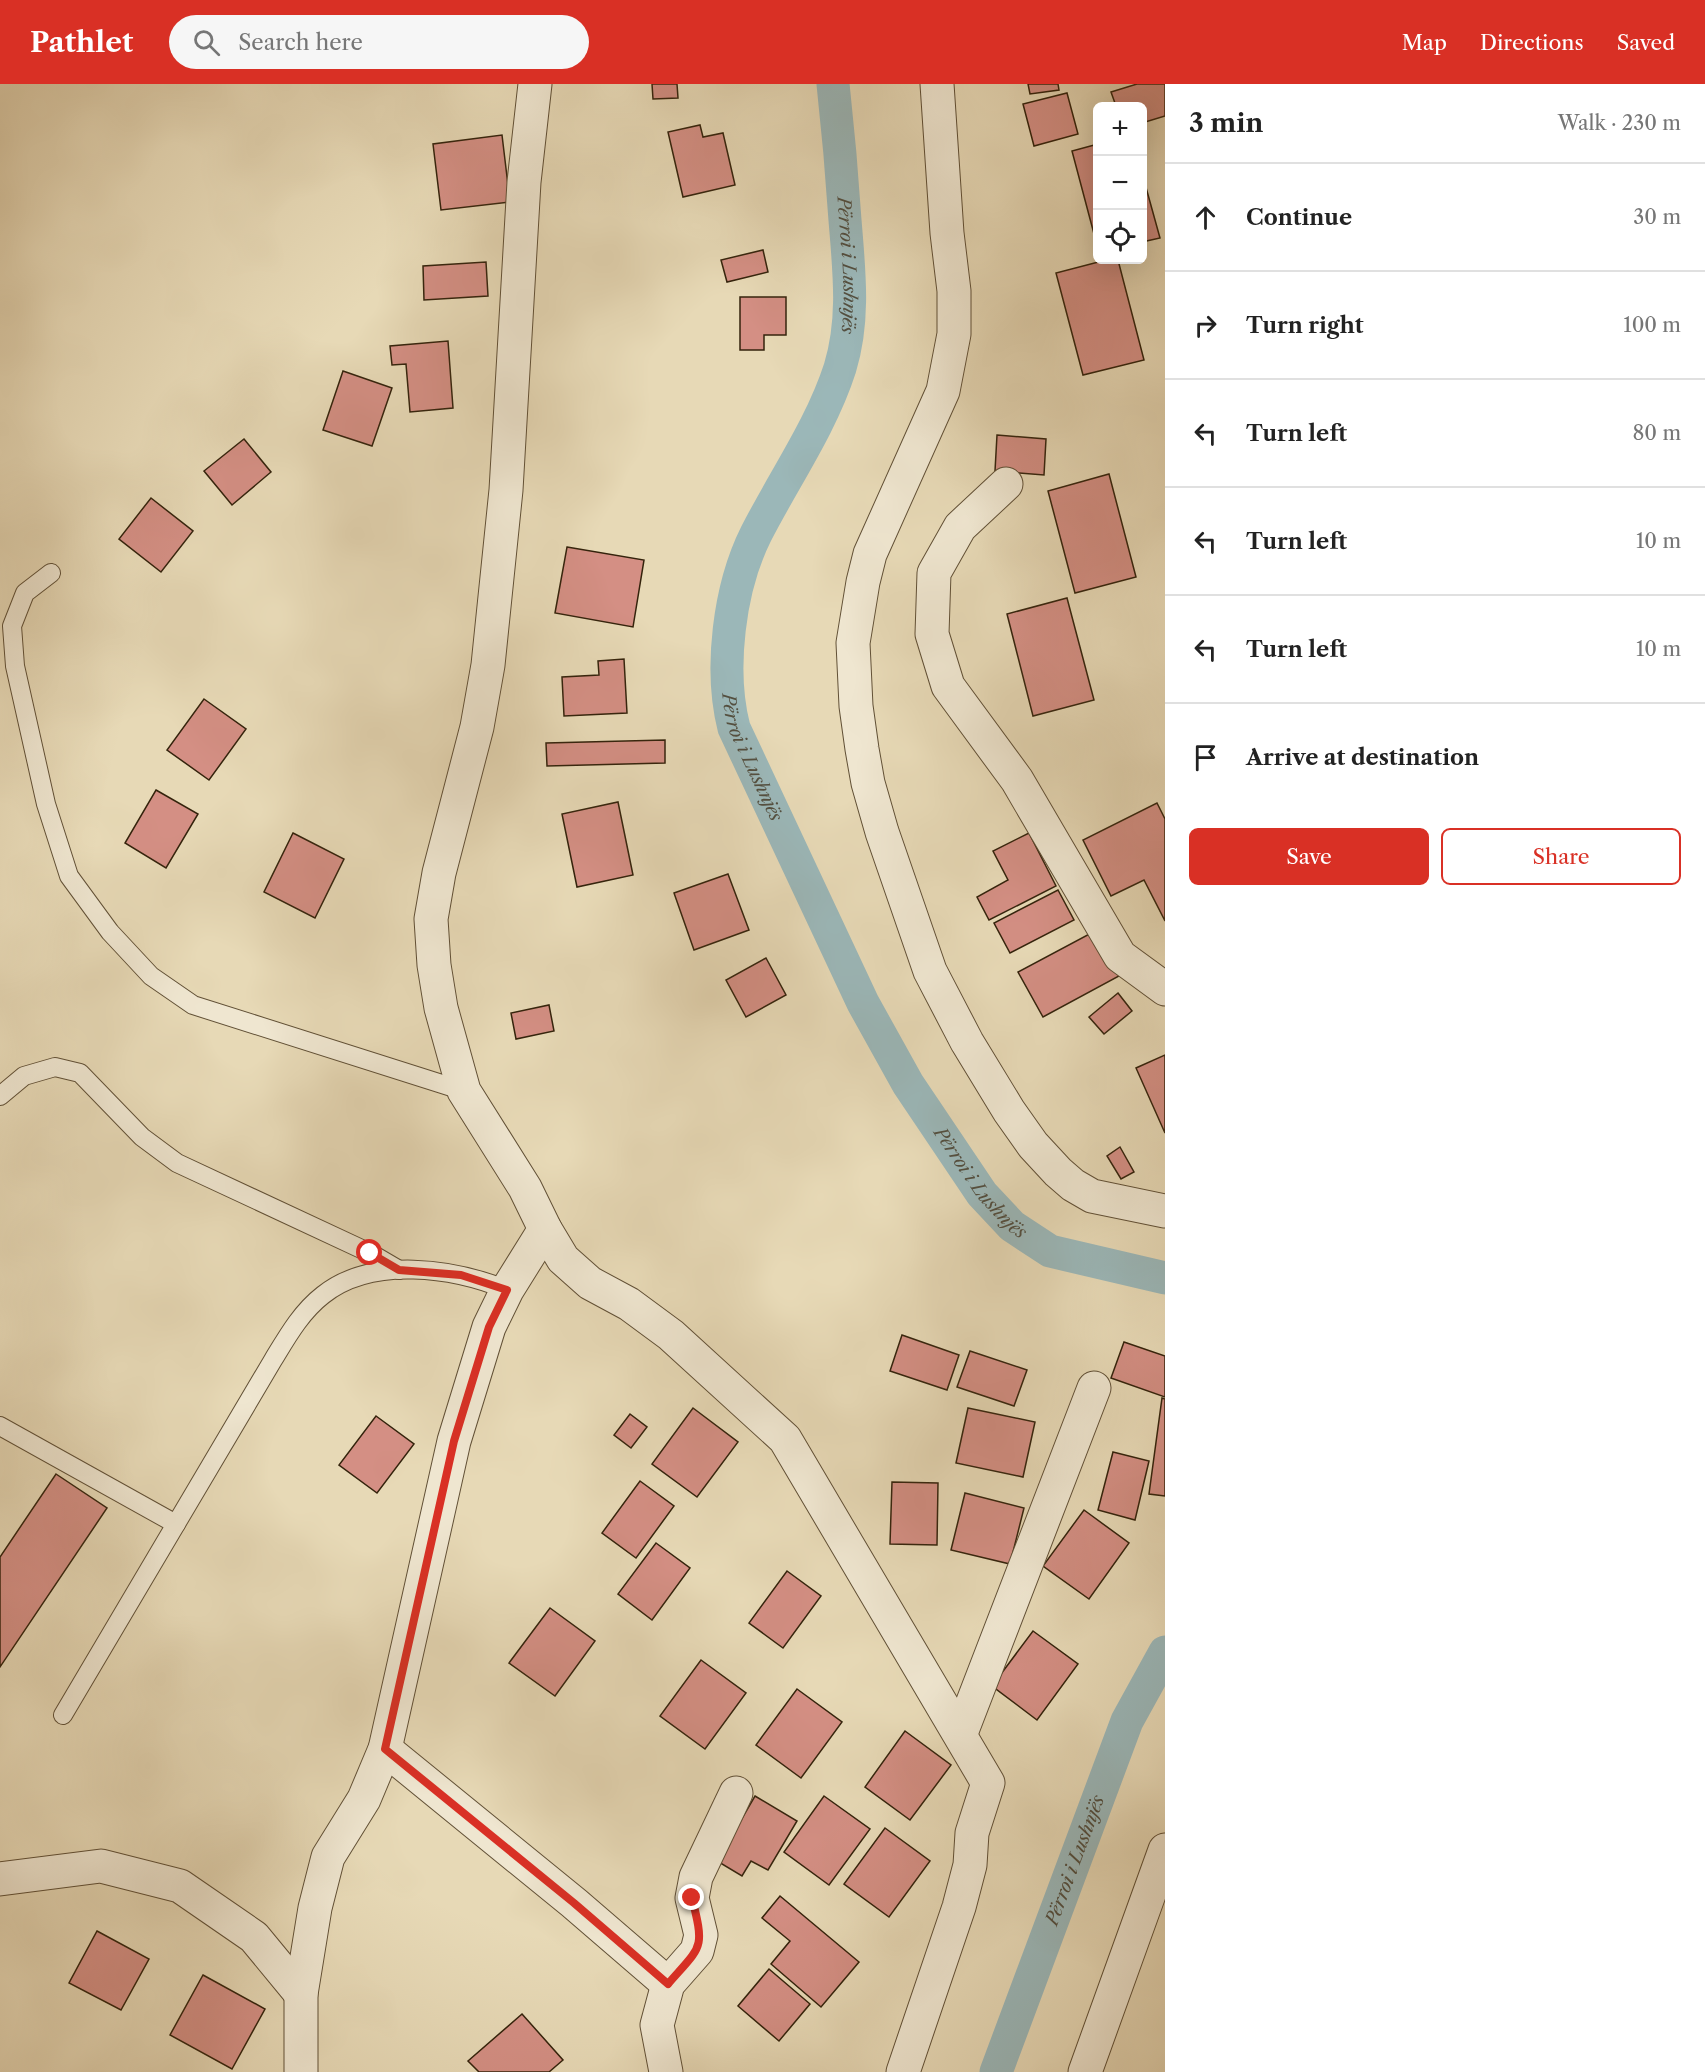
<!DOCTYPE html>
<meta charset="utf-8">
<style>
body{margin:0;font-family:"Libre Caslon Text",serif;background:#f6f6f6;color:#222}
.controls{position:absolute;right:18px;top:18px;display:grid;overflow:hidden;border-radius:9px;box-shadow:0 6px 24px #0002}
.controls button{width:54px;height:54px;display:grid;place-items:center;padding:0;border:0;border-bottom:2px solid #e0e0e0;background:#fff;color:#222;font:30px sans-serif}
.stop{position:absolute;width:18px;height:18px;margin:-14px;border:4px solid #d93025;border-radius:50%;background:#fff}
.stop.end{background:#d93025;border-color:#fff;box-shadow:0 2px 6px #0008}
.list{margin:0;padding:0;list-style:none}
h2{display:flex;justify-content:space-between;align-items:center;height:78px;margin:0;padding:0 24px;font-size:26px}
h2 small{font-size:20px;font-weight:400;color:#767676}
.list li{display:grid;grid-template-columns:39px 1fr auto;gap:18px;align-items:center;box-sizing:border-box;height:108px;padding:0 24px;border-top:2px solid #e0e0e0}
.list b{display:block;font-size:22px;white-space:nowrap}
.list em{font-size:20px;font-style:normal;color:#767676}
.actions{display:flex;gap:12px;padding:18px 24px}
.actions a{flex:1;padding:14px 0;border:2px solid #d93025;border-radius:9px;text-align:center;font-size:21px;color:#d93025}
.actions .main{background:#d93025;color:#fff}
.icon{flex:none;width:33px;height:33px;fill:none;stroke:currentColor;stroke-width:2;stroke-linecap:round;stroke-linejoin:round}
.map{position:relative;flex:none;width:1165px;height:1988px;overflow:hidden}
header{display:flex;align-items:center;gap:36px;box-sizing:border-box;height:84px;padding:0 30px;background:#d93025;color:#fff}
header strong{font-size:28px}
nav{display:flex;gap:33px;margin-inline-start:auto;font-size:21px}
.search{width:420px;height:54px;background:#f6f6f6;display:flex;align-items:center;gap:15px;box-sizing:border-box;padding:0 21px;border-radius:33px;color:#767676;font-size:22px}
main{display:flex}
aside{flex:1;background:#fff}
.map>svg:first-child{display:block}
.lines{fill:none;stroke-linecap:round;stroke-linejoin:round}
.canal{stroke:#9bb7b8;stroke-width:33}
.building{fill:#d48f84;stroke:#34230c;stroke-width:1.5}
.service-casing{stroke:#615036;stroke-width:20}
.minor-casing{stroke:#615036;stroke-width:35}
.service{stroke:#efe6d0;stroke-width:18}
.minor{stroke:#efe6d0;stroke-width:33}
.route{stroke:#d93025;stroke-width:8}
.labels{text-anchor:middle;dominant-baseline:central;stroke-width:4.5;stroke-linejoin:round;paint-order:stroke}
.water-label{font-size:18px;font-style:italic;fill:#534f40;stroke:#efe6d0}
</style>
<header>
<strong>Pathlet</strong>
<div class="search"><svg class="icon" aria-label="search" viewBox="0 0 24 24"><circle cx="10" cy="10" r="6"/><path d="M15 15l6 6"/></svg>Search here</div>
<nav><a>Map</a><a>Directions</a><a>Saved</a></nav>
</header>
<main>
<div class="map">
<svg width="1165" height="1988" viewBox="0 0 1165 1988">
<rect width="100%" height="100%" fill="#e7d9b6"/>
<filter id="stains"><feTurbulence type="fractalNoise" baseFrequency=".00333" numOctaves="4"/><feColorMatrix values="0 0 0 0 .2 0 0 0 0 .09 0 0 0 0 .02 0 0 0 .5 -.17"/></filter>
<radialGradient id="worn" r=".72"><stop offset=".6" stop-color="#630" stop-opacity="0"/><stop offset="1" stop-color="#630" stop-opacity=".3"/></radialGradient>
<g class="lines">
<g class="canal">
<path id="s1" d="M 833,0 C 838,45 842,90 845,136 C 849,186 855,235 840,284 C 821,343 784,395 756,450 C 729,504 719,586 734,644 L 863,919 L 908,1000 L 982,1110 L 1012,1142 L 1050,1167 L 1165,1194"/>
<path id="s2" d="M 996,1988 L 1127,1637 L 1165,1568"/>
</g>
</g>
<g class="building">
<polygon points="652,0 677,0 678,14 653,15"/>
<polygon points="1028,0 1058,0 1059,6 1030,10"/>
<polygon points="1137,0 1165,0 1165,32 1142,39 1142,22 1116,22 1111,8"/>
<polygon points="1067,9 1078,50 1034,62 1023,20"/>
<polygon points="700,41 703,53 723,49 735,101 683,113 668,48"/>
<polygon points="502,51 510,118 441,126 433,60"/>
<polygon points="1098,60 1098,165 1072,67"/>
<polygon points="1142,89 1160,154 1142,158"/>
<polygon points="763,166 768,188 727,198 721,176"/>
<polygon points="1106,176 1118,176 1144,276 1083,291 1056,189"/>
<polygon points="486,178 488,212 424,216 423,182"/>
<polygon points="740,213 786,213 786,251 764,251 764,266 740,266"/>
<polygon points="448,257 453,324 410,328 406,280 392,281 390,262"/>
<polygon points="343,287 392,304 372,362 323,346"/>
<polygon points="997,351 1046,355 1044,391 995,387"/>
<polygon points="244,355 271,388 232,421 204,387"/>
<polygon points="1109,390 1136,493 1075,509 1048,407"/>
<polygon points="151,414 193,447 161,488 119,455"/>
<polygon points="567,463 644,476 633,543 555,529"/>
<polygon points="1067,514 1094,616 1033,632 1007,530"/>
<polygon points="624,575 627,629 564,632 562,593 599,591 598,577"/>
<polygon points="204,615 246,645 209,696 167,666"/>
<polygon points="665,656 665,679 547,682 546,659"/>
<polygon points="156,706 198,730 166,784 125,759"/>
<polygon points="618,718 633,791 577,803 562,730"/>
<polygon points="1157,719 1165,735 1165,837 1144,796 1111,812 1083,756"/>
<polygon points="293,749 344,775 315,834 264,808"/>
<polygon points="1029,749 1056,802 989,836 977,813 1008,796 993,767"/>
<polygon points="728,790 749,846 694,866 674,809"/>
<polygon points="1058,806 1074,836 1010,869 994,839"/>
<polygon points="1095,847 1119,892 1043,933 1018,888"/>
<polygon points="766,874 786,911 746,933 726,896"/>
<polygon points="1118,909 1132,927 1104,950 1089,933"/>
<polygon points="549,921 554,947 516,955 511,929"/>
<polygon points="1165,971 1165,1049 1136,984"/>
<polygon points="1120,1063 1134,1088 1121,1095 1107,1072"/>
<polygon points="902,1251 959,1271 947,1306 890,1287"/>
<polygon points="1124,1258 1165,1272 1165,1313 1111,1294"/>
<polygon points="970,1267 1027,1286 1014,1322 957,1303"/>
<polygon points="1162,1314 1165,1315 1165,1412 1149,1410"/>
<polygon points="693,1324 738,1358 697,1413 652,1380"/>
<polygon points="968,1324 1035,1338 1023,1393 956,1379"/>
<polygon points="630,1330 647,1343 631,1364 614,1351"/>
<polygon points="376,1332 414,1360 377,1409 339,1381"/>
<polygon points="1113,1368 1149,1377 1135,1436 1098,1426"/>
<polygon points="56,1390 107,1424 0,1583 0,1473"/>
<polygon points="640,1397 674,1422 636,1474 602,1449"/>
<polygon points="892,1398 938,1399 937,1461 890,1460"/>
<polygon points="965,1409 1024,1424 1010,1480 951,1466"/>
<polygon points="1084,1426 1129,1459 1089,1515 1043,1482"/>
<polygon points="656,1459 690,1484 652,1536 618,1510"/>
<polygon points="787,1487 821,1512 783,1564 749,1539"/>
<polygon points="550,1524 595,1557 555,1612 509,1579"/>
<polygon points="1033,1547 1078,1580 1037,1636 992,1602"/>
<polygon points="701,1576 746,1609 705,1665 660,1632"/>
<polygon points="797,1605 842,1638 801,1694 756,1661"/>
<polygon points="905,1647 951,1681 910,1736 865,1703"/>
<polygon points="755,1712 797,1737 768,1786 751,1777 742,1792 717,1777"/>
<polygon points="824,1712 870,1745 829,1801 784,1768"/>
<polygon points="885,1744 930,1777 889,1833 844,1800"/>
<polygon points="780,1812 859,1878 821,1923 771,1880 790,1857 762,1834"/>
<polygon points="97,1847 149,1875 121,1926 69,1899"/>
<polygon points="769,1885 810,1920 779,1957 738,1922"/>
<polygon points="203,1891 265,1925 232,1985 170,1951"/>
<polygon points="522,1930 563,1976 549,1988 479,1988 468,1977"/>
</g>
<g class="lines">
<defs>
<g id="service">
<polyline points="51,489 25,509 12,542 15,582 46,720 69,792 110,848 151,892 193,921 464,1007"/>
<polyline points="0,1012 24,992 55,983 80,989 142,1053 177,1079 370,1169 399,1186"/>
<polyline points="0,1342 176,1440"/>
<path d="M 63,1631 L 273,1276 C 287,1253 301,1228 323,1211 C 372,1172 454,1184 507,1206"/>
</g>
<g id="minor">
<polyline points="535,0 524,98 506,406 488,581 477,643 439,789 431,835 434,881 441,924 464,1007 525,1104 545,1145 563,1175 590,1199 629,1220 671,1251 785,1355 988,1699 972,1749 970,1781 959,1823 903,1988"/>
<polyline points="937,0 947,149 954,207 954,250 943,307 870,470 863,498 853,559 856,622 862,665 868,699 882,748 930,887 967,958 1009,1027 1033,1061 1058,1088 1073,1101 1092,1112 1165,1127"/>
<polyline points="1006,400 960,443 934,489 932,550 948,602 1017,696 1120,872 1165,905"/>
<polyline points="961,1649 1094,1304"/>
<polyline points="385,1665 574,1819 668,1900"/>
<polyline points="0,1795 101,1782 180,1802 254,1853 301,1910"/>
<polyline points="301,1988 301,1910 315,1824 328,1773 364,1715 385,1665 454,1357 489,1243 507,1206 545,1145"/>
<polyline points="666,1988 657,1941 668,1900 697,1867 701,1851 692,1814 696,1793 736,1709"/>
<polyline points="1085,1988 1165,1766"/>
</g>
</defs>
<use href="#service" class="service-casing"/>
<use href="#minor" class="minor-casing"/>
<use href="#service" class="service"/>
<use href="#minor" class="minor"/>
</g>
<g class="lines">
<path class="route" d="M 370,1169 L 399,1186 L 461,1191 L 507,1206 L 489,1243 L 454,1357 L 385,1665 L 574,1819 L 668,1900 C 702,1861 705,1866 692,1814"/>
</g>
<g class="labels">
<g class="water-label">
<text stroke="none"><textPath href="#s1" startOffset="182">Përroi i Lushnjës</textPath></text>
<text stroke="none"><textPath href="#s1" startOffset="704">Përroi i Lushnjës</textPath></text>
<text stroke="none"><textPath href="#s1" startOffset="1190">Përroi i Lushnjës</textPath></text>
<text stroke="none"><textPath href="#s2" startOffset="226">Përroi i Lushnjës</textPath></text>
</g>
</g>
<rect width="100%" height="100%" filter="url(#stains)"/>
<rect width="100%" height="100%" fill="url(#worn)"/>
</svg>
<div class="controls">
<button>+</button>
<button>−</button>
<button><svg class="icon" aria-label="locate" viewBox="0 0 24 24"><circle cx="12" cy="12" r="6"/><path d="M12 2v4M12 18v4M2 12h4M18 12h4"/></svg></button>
</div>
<div class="stop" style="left:370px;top:1169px"></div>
<div class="stop end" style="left:692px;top:1814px"></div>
</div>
<aside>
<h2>3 min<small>Walk · 230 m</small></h2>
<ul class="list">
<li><svg class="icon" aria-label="ahead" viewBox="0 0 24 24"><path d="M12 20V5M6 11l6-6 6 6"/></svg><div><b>Continue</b></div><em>30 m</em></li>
<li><svg class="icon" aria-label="right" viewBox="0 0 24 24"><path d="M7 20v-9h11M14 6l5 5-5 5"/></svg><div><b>Turn right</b></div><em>100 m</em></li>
<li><svg class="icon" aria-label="left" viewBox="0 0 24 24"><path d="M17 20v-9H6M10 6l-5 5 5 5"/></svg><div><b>Turn left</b></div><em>80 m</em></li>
<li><svg class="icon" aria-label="left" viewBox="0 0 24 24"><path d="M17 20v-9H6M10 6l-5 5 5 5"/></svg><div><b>Turn left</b></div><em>10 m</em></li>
<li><svg class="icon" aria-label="left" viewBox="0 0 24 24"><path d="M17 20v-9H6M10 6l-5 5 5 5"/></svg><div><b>Turn left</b></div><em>10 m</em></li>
<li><svg class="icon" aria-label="arrive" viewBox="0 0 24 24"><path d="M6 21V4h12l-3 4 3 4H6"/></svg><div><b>Arrive at destination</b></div></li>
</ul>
<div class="actions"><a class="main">Save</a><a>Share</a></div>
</aside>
</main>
